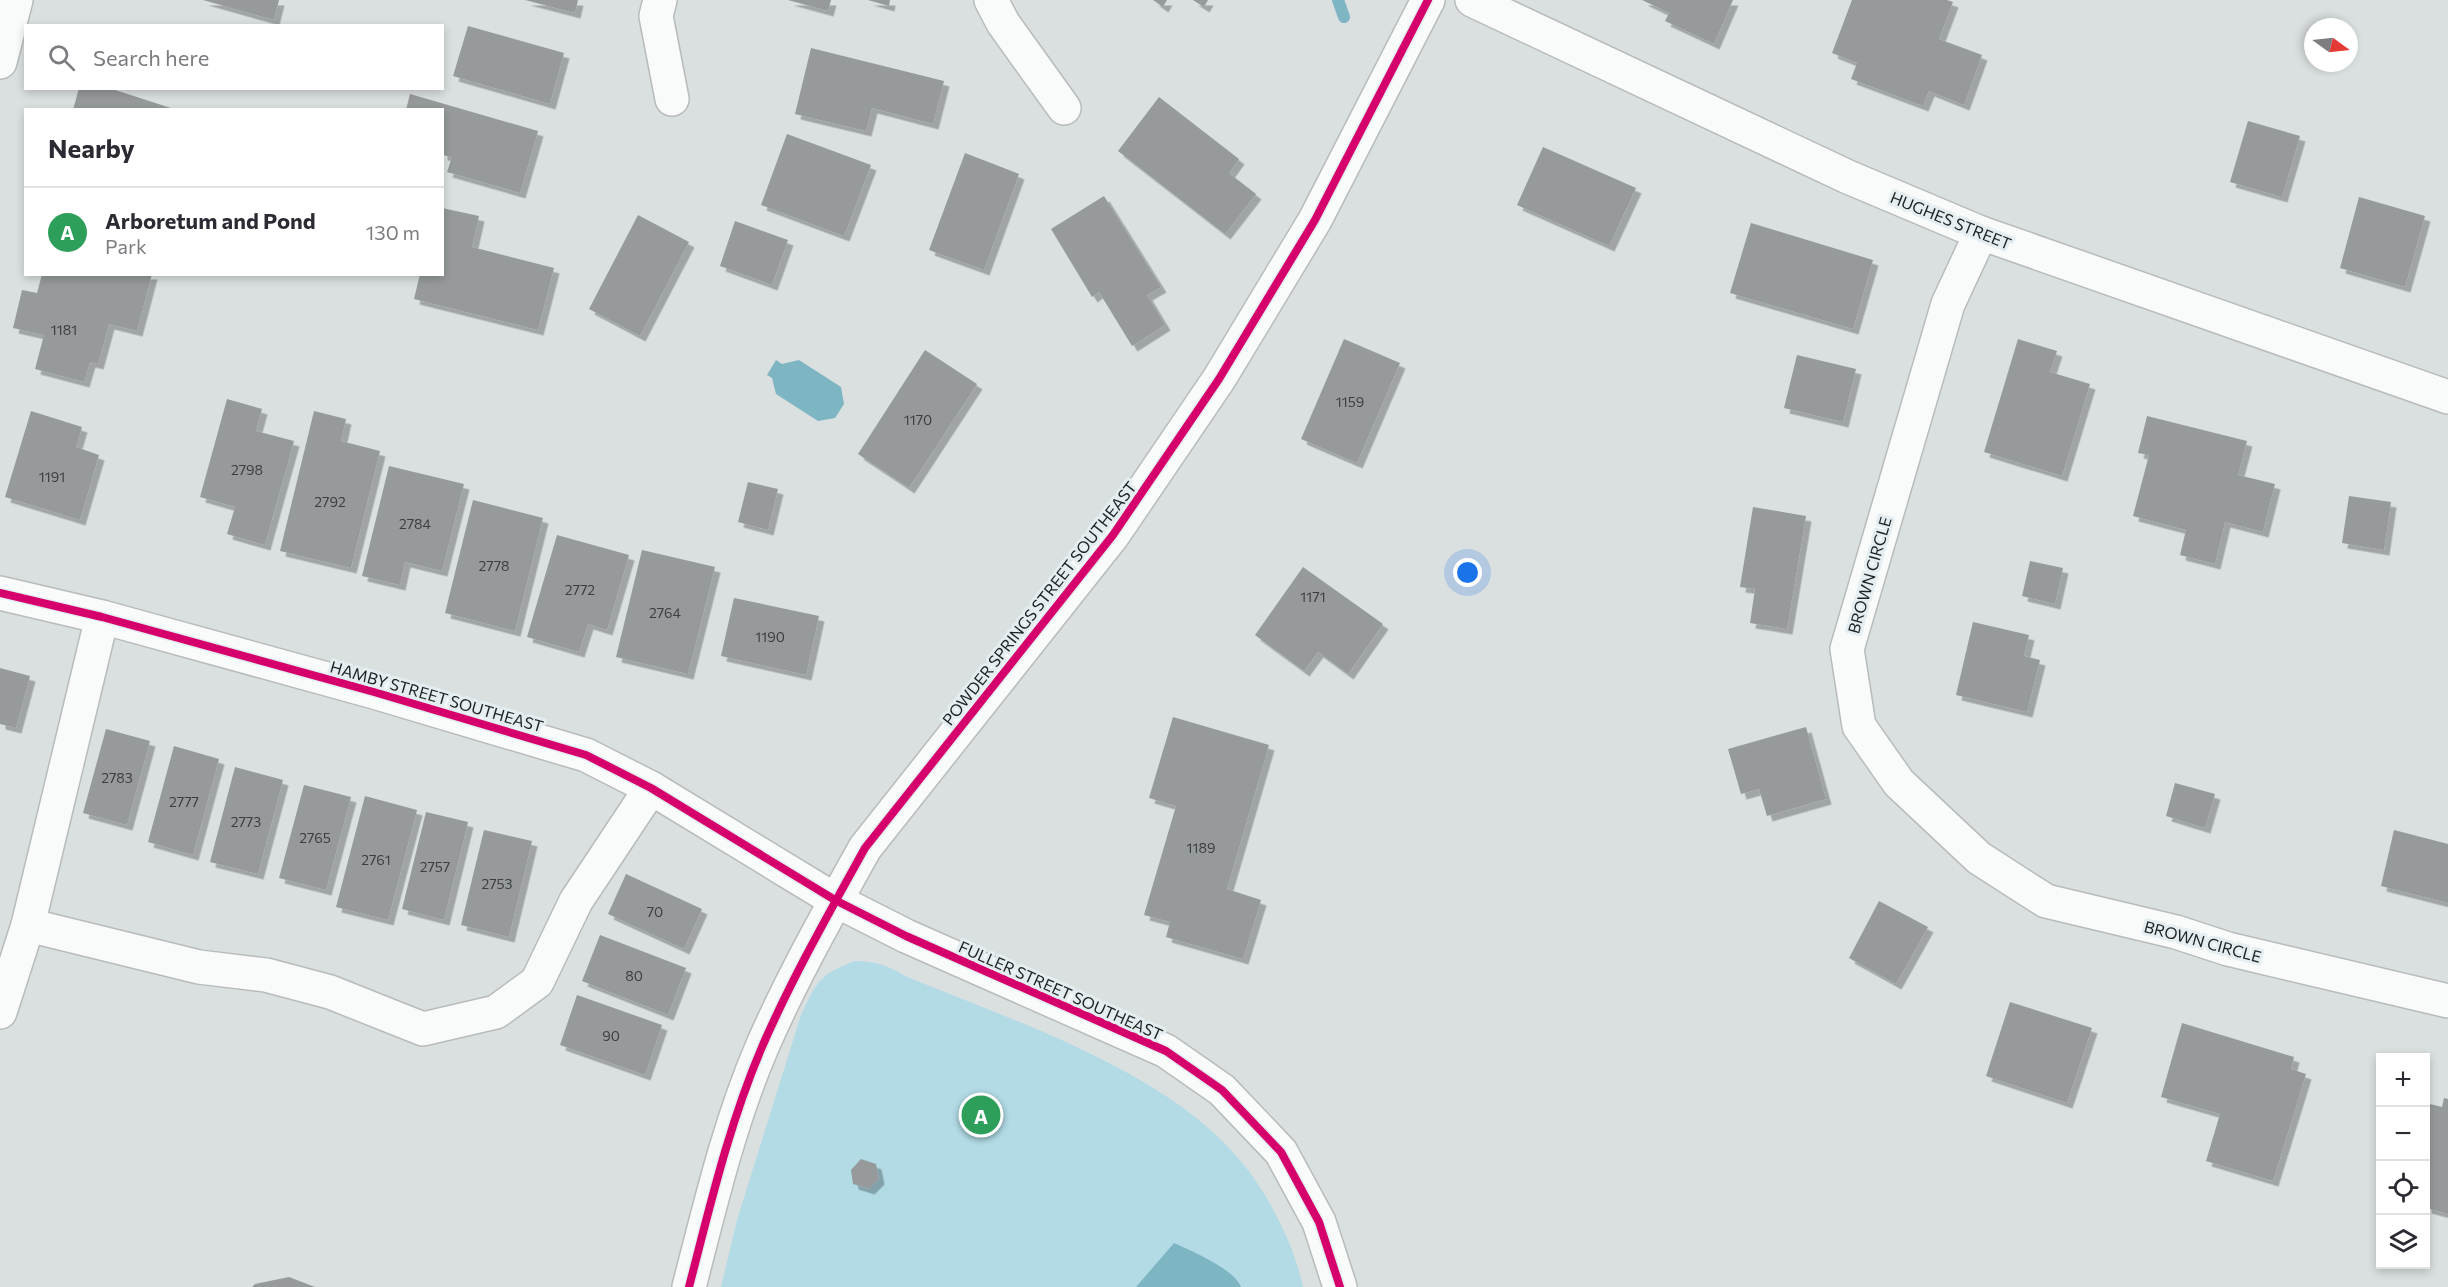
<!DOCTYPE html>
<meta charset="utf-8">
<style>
body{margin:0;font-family:Commissioner,sans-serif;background:#f2f2f3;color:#2b2b33}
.controls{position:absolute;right:18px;bottom:18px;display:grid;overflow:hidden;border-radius:0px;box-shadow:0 3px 9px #0003}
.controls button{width:54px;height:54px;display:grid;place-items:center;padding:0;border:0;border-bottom:2px solid #e1e1e2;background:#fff;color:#2b2b33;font:30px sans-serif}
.compass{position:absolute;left:2304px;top:18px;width:54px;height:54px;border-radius:50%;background:#fff;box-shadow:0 3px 9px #0003;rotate:105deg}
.you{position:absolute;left:1468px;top:573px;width:21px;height:21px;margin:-15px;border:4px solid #fff;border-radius:50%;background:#1a73e8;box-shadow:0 0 0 9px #1a73e833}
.badge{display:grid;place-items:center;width:39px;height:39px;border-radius:50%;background:#606464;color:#fff;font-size:20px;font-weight:700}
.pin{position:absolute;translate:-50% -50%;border:3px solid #fff;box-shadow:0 2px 6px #0006}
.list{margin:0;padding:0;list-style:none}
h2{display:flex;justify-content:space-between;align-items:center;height:78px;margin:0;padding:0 24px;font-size:26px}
h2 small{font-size:20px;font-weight:400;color:#7c7c81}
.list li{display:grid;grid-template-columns:39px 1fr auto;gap:18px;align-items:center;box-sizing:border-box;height:90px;padding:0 24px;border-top:2px solid #e1e1e2}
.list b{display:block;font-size:22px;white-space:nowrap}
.list p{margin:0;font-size:20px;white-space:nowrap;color:#7c7c81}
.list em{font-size:20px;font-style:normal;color:#7c7c81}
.icon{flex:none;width:33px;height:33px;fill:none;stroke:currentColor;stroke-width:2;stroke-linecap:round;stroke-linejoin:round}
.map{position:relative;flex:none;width:2448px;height:1287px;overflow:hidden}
.search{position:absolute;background:#fff;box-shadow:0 3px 9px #0003;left:24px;top:24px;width:420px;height:66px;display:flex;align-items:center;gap:15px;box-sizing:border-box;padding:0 21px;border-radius:0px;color:#7c7c81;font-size:22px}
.panel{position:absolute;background:#fff;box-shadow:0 3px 9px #0003;left:24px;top:108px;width:420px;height:168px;border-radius:0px}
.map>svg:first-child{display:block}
.green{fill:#b2dbe6}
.water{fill:#7eb5c3}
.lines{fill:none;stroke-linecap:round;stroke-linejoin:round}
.stream{stroke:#7eb5c3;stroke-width:12}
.building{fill:#969a9b;filter:url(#shadow)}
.minor-casing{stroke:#b8bbbc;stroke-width:36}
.minor{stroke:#f9fafa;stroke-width:33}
.cycleway-casing{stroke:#e4edf0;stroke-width:11}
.cycleway{stroke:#d6006c;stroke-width:8}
.labels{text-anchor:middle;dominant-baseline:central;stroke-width:6;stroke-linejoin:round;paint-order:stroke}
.number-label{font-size:14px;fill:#3c3f40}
.street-label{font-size:16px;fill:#1e2122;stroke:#e4edf0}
</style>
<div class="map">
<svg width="2448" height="1287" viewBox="0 0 2448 1287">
<defs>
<filter id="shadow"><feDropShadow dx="5.5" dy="5.5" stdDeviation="0" flood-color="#0004"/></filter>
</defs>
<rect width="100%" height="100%" fill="#dadfe0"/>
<path class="green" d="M 855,961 C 875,961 889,966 905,976 C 1011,1020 1163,1069 1238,1158 C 1254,1176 1267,1197 1278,1219 C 1289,1240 1298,1264 1303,1287 L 721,1287 L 737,1220 L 801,1015 C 817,981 820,974 855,961 Z"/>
<g class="water">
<polygon points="776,360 782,364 799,360 841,387 844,404 835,418 818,421 776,394 772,378 767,375"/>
<path d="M 1174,1243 C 1193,1252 1233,1268 1241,1287 L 1136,1287 Z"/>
</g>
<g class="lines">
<polyline class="stream" points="1338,0 1344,17"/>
</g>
<g class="building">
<polygon points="203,0 279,0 274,20"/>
<polygon points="525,0 578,0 575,13"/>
<polygon points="788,0 831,0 828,11"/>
<polygon points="868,0 890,0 889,6"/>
<polygon points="1153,0 1167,0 1163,7"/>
<polygon points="1193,0 1208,0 1204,7"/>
<polygon points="1642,0 1733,0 1714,44 1665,21 1669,13"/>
<polygon points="1852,0 1947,0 1953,2 1939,39 1982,55 1964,105 1929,91 1923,106 1851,79 1857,63 1832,53"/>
<polygon points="468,26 564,53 550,104 453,76"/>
<polygon points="811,48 944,81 933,124 872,108 866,131 795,114"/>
<polygon points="79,88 109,88 177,110 73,110"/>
<polygon points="410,94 538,131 520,193 447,172 452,157 442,155 442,110 406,110"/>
<polygon points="1159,97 1239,159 1229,173 1256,194 1225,234 1118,151"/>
<polygon points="2248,121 2300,136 2282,197 2230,182"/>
<polygon points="787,134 871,165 844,236 761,205"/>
<polygon points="1543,147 1636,188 1609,246 1517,205"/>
<polygon points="965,153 1019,174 984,270 929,250"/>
<polygon points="1104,196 1161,287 1147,295 1165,325 1132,346 1099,292 1092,297 1051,229"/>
<polygon points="2359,197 2425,216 2405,287 2340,268"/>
<polygon points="442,208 479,216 472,247 554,268 538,330 414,299 420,274 442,274"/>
<polygon points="638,215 689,242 640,336 589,309"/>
<polygon points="735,221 788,240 772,285 720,266"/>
<polygon points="1751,223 1873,260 1853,329 1730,293"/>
<polygon points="42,274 152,274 137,331 109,324 98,364 90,362 84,382 35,369 44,335 13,328 22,290 37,293"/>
<polygon points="1344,339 1400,363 1357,463 1301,439"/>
<polygon points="2018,339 2057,351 2050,372 2090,384 2062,476 1984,452"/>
<polygon points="925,350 977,384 909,488 858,454"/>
<polygon points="1797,355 1856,369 1843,422 1784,408"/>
<polygon points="227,399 262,409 256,431 294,441 265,545 227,534 235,507 200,497"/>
<polygon points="31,411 82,427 76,447 99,455 80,520 5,497"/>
<polygon points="314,411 346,419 341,441 380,451 351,568 280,551"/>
<polygon points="2147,416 2247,441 2238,475 2275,484 2263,532 2225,522 2215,564 2180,555 2186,530 2133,516 2149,455 2138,453"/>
<polygon points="389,466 464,484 442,571 405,562 400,585 362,576"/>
<polygon points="748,482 778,489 768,530 738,522"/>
<polygon points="2349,496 2391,502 2384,550 2342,543"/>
<polygon points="473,500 543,518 515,631 445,613"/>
<polygon points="1753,507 1806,516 1787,629 1750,623 1755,589 1740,587"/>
<polygon points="557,535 629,555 607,630 588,624 579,652 527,637"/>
<polygon points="642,550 715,567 688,674 616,657"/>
<polygon points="2030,561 2063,568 2055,604 2022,596"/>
<polygon points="1303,567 1383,624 1348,674 1318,652 1304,671 1255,635"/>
<polygon points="734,598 819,616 806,675 721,656"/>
<polygon points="1973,622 2029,635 2024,656 2040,660 2027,712 1956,695"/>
<polygon points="0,668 30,676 16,728 0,724"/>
<polygon points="1173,717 1269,745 1227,889 1261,900 1243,959 1166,937 1170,922 1144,915 1176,806 1149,798"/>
<polygon points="1806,727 1826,799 1767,816 1759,789 1741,794 1728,749"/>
<polygon points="106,729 150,741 127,825 83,813"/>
<polygon points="174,746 219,759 193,855 148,842"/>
<polygon points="235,767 283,780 258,874 210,862"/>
<polygon points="2175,783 2215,794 2205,828 2166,816"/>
<polygon points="304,785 351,797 326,890 279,878"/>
<polygon points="365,796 417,810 388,920 336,907"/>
<polygon points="426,812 468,822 444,920 402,909"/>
<polygon points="484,830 532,841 509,937 461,925"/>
<polygon points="2394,830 2448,844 2448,903 2381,886"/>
<polygon points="626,874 702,909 684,949 608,914"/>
<polygon points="1879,901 1928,927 1896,984 1849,958"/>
<polygon points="600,935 686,968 668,1015 582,981"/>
<polygon points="577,995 662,1025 645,1075 560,1045"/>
<polygon points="2010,1002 2092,1028 2067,1103 1986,1076"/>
<polygon points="2182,1023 2294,1057 2291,1069 2306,1074 2273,1181 2206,1161 2220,1114 2161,1097"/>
<polygon points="2444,1098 2448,1099 2448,1214 2426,1208 2426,1103 2442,1107"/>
<polygon points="861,1159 876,1164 879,1179 869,1189 853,1184 851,1170"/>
<polygon points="289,1277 315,1287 252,1287 255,1284"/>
</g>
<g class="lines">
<defs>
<g id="minor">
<polyline points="660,0 656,16 672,99"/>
<polyline points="991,0 1003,23 1064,108"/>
<polyline points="1472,0 1848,177 1981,233 2448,397"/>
<polyline points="0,62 16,0"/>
<polyline points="1981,233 1948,304 1847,649 1859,726 1899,783 1979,858 2046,901 2176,932 2228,949 2448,1001"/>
<polyline points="0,593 102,617 374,692 586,755 651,788 835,900 906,936 1166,1051 1222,1090 1281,1152 1319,1222 1340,1287"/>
<polyline points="28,925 199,967 266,975 330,992 423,1029 496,1012 537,982 576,901 651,788"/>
<polyline points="0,1012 28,925 102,617"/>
<path d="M 689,1287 C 710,1206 729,1124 762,1047 C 792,978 829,913 865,848 L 1113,535 L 1219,379 L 1315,220 L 1428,0"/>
</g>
</defs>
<use href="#minor" class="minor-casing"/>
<use href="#minor" class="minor"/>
<defs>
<g id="cycleway">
<polyline points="0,593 102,617 374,692 586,755 651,788 835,900 906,936 1166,1051 1222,1090 1281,1152 1319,1222 1340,1287"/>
<path d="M 689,1287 C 710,1206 729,1124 762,1047 C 792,978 829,913 865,848 L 1113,535 L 1219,379 L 1315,220 L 1428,0"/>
</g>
</defs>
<use href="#cycleway" class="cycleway-casing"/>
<use href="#cycleway" class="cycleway"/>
</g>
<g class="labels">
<g class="number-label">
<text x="64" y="329">1181</text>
<text x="1350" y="401">1159</text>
<text x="918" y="419">1170</text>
<text x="247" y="469">2798</text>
<text x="52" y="476">1191</text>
<text x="330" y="501">2792</text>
<text x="415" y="523">2784</text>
<text x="494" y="565">2778</text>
<text x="580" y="589">2772</text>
<text x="1313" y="596">1171</text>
<text x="665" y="612">2764</text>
<text x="770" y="636">1190</text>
<text x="117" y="777">2783</text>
<text x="184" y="801">2777</text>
<text x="246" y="821">2773</text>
<text x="315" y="837">2765</text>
<text x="1201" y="847">1189</text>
<text x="376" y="859">2761</text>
<text x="435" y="866">2757</text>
<text x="497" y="883">2753</text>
<text x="655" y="911">70</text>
<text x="634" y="975">80</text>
<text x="611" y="1035">90</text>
</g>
<g class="street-label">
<text transform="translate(1951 220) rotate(22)">HUGHES STREET</text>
<text transform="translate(1869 575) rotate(-74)">BROWN CIRCLE</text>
<text transform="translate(1039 603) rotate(-52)">POWDER SPRINGS STREET SOUTHEAST</text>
<text transform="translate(437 696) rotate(16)">HAMBY STREET SOUTHEAST</text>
<text transform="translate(2203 941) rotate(15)">BROWN CIRCLE</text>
<text transform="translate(1061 990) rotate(24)">FULLER STREET SOUTHEAST</text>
</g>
</g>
</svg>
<div class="controls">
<button>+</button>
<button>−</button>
<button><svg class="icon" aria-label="locate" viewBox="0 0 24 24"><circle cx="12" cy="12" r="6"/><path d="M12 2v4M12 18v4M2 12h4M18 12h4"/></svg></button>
<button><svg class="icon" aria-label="layers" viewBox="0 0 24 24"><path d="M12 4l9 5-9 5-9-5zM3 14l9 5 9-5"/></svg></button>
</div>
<svg class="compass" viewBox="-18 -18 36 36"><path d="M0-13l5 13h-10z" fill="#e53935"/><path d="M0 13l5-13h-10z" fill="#7c7c81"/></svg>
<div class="you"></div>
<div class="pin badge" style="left:981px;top:1115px;background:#2e9e5b">A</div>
<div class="search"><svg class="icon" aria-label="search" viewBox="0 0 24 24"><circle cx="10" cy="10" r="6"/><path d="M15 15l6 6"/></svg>Search here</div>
<section class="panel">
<h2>Nearby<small></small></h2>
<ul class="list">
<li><span class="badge" style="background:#2e9e5b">A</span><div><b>Arboretum and Pond</b><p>Park</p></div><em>130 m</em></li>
</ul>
</section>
</div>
